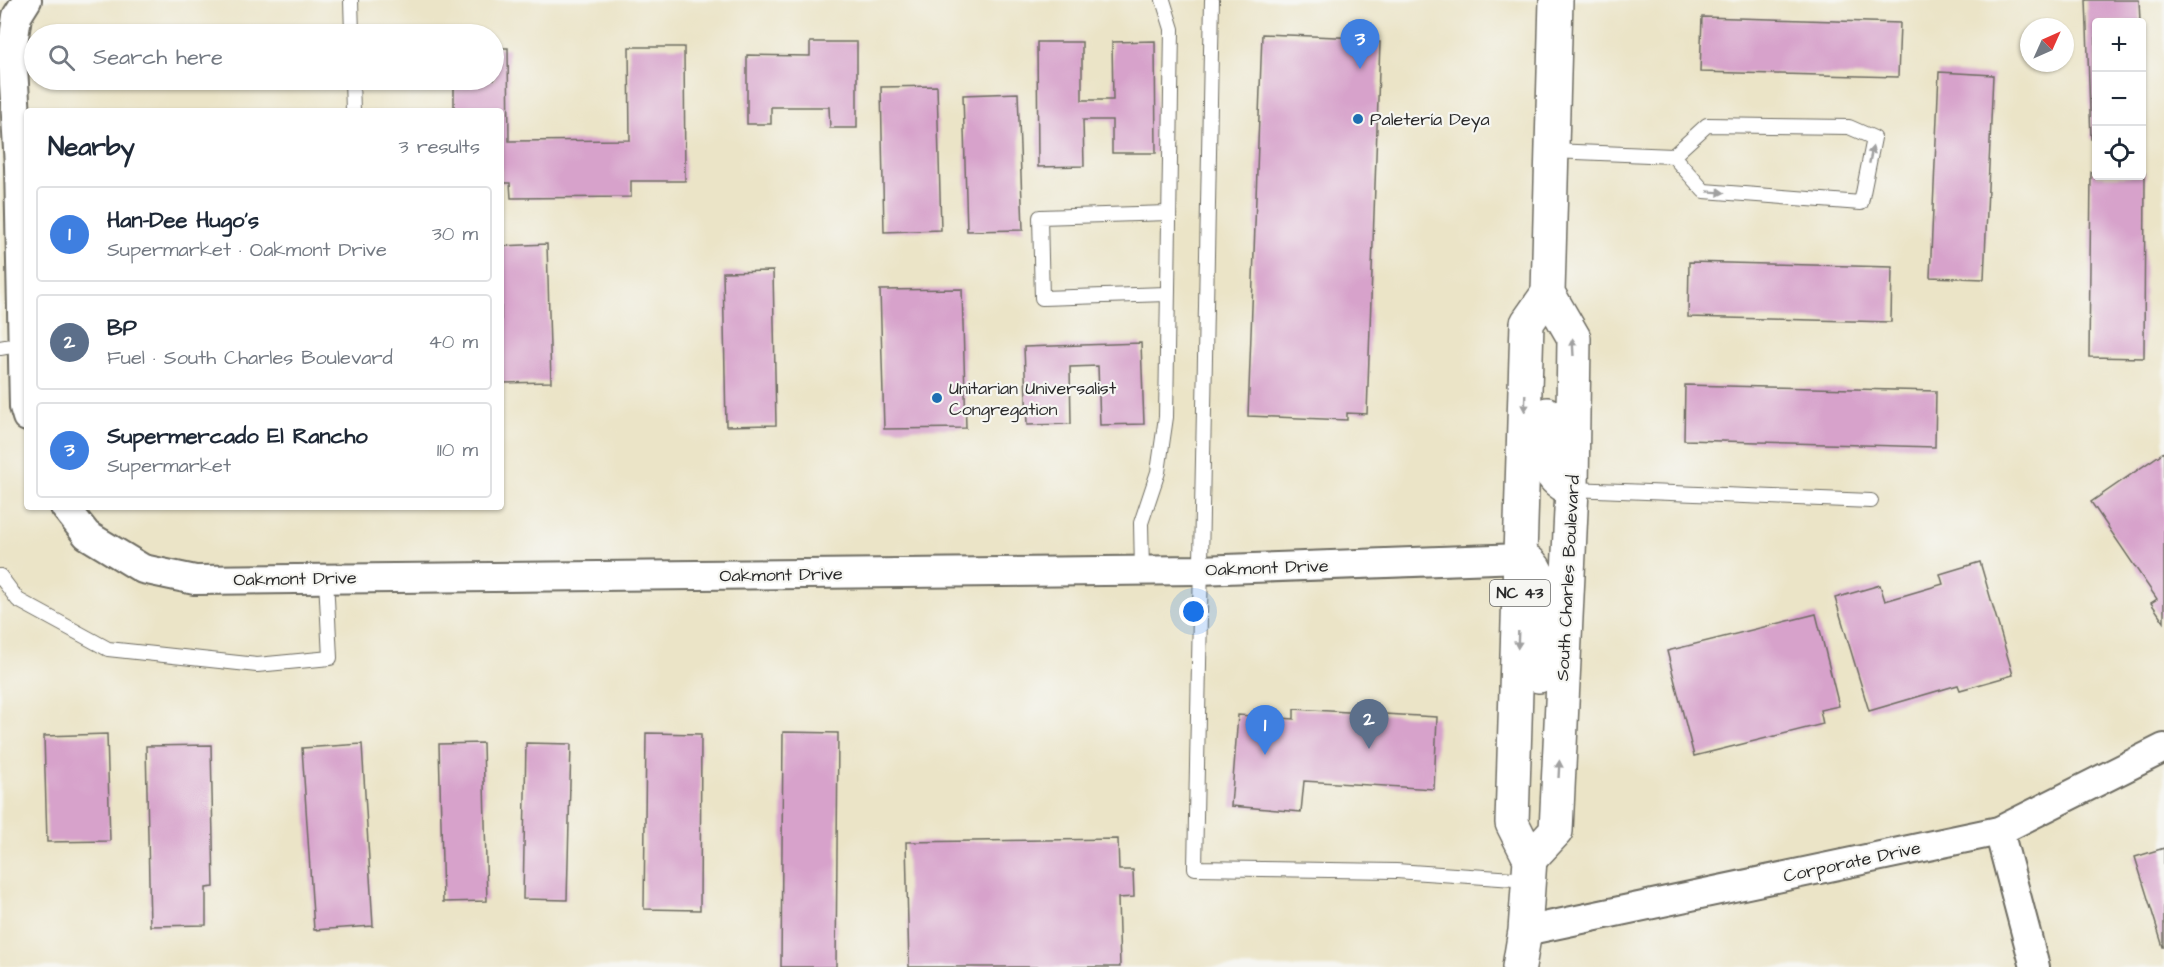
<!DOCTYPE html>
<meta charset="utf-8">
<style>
body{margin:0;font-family:"Architects Daughter",sans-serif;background:#f2f2f3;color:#1f2937}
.controls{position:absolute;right:18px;top:18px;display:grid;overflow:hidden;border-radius:6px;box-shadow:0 2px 4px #0004}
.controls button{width:54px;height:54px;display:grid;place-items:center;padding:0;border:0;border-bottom:2px solid #e0e1e3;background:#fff;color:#1f2937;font:30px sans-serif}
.compass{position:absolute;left:2020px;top:18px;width:54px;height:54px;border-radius:50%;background:#fff;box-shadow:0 2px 4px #0004;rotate:45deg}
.you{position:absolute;left:1194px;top:612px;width:21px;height:21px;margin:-15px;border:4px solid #fff;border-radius:50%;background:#1a73e8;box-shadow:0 0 0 9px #1a73e833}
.badge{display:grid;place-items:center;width:39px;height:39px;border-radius:50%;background:#1f6fb2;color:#fff;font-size:20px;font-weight:700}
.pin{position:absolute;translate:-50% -50px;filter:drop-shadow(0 2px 3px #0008)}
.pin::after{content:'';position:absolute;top:32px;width:21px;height:18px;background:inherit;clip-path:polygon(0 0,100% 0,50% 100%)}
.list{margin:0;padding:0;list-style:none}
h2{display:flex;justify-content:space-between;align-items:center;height:78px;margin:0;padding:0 24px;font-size:26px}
h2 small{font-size:20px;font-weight:400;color:#747a83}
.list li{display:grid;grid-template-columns:39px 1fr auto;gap:18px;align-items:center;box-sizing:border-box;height:96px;margin:0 12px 12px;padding:0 12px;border:2px solid #e0e1e3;border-radius:6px}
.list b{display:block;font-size:22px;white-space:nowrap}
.list p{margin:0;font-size:20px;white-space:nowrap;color:#747a83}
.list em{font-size:20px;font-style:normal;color:#747a83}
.icon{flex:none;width:33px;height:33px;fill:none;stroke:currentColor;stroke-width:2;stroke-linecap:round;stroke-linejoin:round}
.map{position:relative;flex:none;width:2164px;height:967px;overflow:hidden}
.search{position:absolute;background:#fff;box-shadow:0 2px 4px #0004;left:24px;top:24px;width:480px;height:66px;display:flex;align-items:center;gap:15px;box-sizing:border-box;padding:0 21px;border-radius:33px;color:#747a83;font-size:22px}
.panel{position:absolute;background:#fff;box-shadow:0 2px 4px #0004;left:24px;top:108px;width:480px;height:402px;border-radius:6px}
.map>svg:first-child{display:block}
.building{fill:#d7a2cb}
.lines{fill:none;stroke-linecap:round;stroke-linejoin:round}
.lane-casing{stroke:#6e6c62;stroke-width:16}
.street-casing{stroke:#6e6c62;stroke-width:32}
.primary-casing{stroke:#6e6c62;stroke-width:36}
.lane{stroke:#fff;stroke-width:14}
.street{stroke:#fff;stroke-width:28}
.primary{stroke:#fff;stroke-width:33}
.oneway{fill:#a0a0a0}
.poi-dot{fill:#1f6fb2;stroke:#f6f6f2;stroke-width:2}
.labels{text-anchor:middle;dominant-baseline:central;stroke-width:4.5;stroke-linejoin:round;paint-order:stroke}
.shield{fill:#f6f6f2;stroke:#686867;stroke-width:1.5}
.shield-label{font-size:16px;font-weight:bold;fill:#2b2b2b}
.poi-label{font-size:18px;fill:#2b2b2b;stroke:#f6f6f2;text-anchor:start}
.street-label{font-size:18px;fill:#2b2b2b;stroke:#f6f6f2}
</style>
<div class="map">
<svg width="2164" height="967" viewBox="0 0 2164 967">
<rect width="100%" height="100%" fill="#f6f6f2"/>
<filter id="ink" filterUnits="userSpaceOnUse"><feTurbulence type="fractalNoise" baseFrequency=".0167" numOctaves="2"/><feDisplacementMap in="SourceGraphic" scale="12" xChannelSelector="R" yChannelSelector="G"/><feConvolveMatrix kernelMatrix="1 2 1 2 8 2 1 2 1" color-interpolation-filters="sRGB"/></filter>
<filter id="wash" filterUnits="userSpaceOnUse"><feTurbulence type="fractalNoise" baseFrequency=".008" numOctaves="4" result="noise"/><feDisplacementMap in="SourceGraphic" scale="24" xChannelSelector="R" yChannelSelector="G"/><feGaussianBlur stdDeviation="1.35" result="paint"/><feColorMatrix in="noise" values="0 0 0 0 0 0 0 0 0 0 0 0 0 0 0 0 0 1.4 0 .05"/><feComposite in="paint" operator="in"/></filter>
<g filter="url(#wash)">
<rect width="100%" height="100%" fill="#ebe4c7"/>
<g id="blocks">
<g class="building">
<polygon points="2086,0 2139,0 2140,22 2096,22 2096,139 2091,139"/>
<polygon points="1702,17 1900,23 1898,77 1700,72"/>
<polygon points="1262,34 1361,38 1361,42 1380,42 1367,414 1347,413 1347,420 1248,416"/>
<polygon points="1155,41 1156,153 1112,153 1112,120 1083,120 1084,166 1038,167 1037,42 1082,42 1082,100 1113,100 1112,42"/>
<polygon points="810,42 857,42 857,128 830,128 829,107 771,107 771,124 747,124 747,55 810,56"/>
<polygon points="629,47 684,47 685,181 631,181 631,197 511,198 510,183 501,183 501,111 454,111 454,80 494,80 494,48 508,48 509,141 630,140"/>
<polygon points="1939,72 1993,75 1984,279 1930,277"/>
<polygon points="937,86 941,230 884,232 881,87"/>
<polygon points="1018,93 1023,230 967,231 963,95"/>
<polygon points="2091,172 2096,172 2096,176 2142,176 2142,173 2145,173 2144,358 2089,357"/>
<polygon points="547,244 551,382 501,383 501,246"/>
<polygon points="1689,262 1892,267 1891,322 1688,317"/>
<polygon points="773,271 776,425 726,426 723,272"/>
<polygon points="962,289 966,428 884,429 880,290"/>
<polygon points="1141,343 1144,424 1100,425 1098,366 1070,367 1071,424 1027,425 1024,347"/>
<polygon points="1685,385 1936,391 1935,447 1684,440"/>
<polygon points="2164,452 2164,622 2151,603 2157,599 2091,502"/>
<polygon points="1980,562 2013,675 1960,690 1958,685 1869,711 1835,598 1880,585 1885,601 1943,584 1940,574"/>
<polygon points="1816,614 1839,706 1820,710 1823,724 1694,756 1667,651"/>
<polygon points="1294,709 1437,717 1434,789 1304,781 1301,812 1231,806 1238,715 1294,719"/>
<polygon points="783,732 838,733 836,967 781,967"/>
<polygon points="646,733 701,734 700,910 644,909"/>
<polygon points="107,734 110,841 47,842 44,736"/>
<polygon points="483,743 487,901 443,902 439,744"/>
<polygon points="526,743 571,744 567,900 523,899"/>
<polygon points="362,744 373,926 314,930 302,748"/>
<polygon points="211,745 214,887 206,888 206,925 150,926 146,746"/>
<polygon points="1118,839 1119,870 1133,870 1134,897 1118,898 1120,967 909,967 906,842"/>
<polygon points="2164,848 2164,947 2163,947 2135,857"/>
</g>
</g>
</g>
<g filter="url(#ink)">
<use href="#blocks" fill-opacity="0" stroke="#6e6c62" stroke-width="1.5"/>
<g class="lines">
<defs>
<g id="lane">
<polyline points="351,0 352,34"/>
<polyline points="1212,0 1195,868 1396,871 1529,880"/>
<polyline points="352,80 353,111"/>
<polyline points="1552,151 1673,156 1707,125 1849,127 1874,138 1861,203 1704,191 1673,156"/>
<polyline points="1167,294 1042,298 1040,217 1169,213"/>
<polyline points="0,348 23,344"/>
<polyline points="1572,489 1871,501"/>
<polyline points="1142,571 1141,523 1158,472 1166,417 1172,29 1163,0"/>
<polyline points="0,576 18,600 108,649 257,665 330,658 326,579"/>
</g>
<g id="street">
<polyline points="27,0 17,16 12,51 19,166 24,407 27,417"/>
<polyline points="65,507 87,535 143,569 195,580 1199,570 1521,558"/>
<polyline points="1999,831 2035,967"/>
<polyline points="1525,931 1999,831 2164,748"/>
</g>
<g id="primary">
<path d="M 1547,414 C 1545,445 1539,477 1572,489"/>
<path d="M 1526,560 C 1553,574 1541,650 1539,676"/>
<polyline points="1530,859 1556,831 1572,489 1574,338 1548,293 1556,0"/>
<polyline points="1519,967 1525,931 1530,859 1512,823 1527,323 1548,293"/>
</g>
</defs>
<use href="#lane" class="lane-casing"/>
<use href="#street" class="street-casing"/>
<use href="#primary" class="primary-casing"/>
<use href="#lane" class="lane"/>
<use href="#street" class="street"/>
<use href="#primary" class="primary"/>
</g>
<defs><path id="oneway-solid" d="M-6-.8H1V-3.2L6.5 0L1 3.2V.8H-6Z" transform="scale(1.5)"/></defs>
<g class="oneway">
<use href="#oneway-solid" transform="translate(1871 155) rotate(-79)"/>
<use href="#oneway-solid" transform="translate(1716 192) rotate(4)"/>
<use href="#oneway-solid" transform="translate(1573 347) rotate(-93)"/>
<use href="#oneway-solid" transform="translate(1525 403) rotate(92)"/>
<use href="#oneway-solid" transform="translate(1518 640) rotate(92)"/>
<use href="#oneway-solid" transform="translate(1559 769) rotate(-87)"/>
</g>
</g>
<g class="poi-dot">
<circle cx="1358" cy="119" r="6"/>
<circle cx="937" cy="398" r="6"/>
</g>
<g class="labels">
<rect class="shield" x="1490" y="580" width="60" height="26" rx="4.5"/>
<g class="shield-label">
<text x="1520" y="593">NC 43</text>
</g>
<g class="poi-label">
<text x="1370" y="119">Paletería Deya</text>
<text x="949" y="388">Unitarian Universalist<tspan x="949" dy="21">Congregation</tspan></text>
</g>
<g class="street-label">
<text transform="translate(1267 568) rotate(-2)">Oakmont Drive</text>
<text transform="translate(781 575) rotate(-1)">Oakmont Drive</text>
<text transform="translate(1568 578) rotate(-87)">South Charles Boulevard</text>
<text transform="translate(295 579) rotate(-1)">Oakmont Drive</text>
<text transform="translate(1852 862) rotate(-12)">Corporate Drive</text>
</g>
</g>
</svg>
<div class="controls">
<button>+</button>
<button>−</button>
<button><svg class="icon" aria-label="locate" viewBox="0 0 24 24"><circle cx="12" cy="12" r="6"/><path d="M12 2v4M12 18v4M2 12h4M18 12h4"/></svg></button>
</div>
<svg class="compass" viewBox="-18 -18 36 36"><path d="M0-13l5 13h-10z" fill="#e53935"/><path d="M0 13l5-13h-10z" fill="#747a83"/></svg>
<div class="you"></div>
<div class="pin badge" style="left:1265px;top:755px;background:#3f7fe0">1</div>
<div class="pin badge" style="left:1369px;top:749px;background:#5c6f8a">2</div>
<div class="pin badge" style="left:1360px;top:69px;background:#3f7fe0">3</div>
<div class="search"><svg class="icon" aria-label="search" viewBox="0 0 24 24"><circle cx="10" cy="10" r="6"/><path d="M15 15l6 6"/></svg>Search here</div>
<section class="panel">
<h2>Nearby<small>3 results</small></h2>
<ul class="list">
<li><span class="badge" style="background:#3f7fe0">1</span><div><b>Han-Dee Hugo's</b><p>Supermarket · Oakmont Drive</p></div><em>30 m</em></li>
<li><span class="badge" style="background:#5c6f8a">2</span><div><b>BP</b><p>Fuel · South Charles Boulevard</p></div><em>40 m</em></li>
<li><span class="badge" style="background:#3f7fe0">3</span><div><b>Supermercado El Rancho</b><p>Supermarket</p></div><em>110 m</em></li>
</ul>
</section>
</div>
